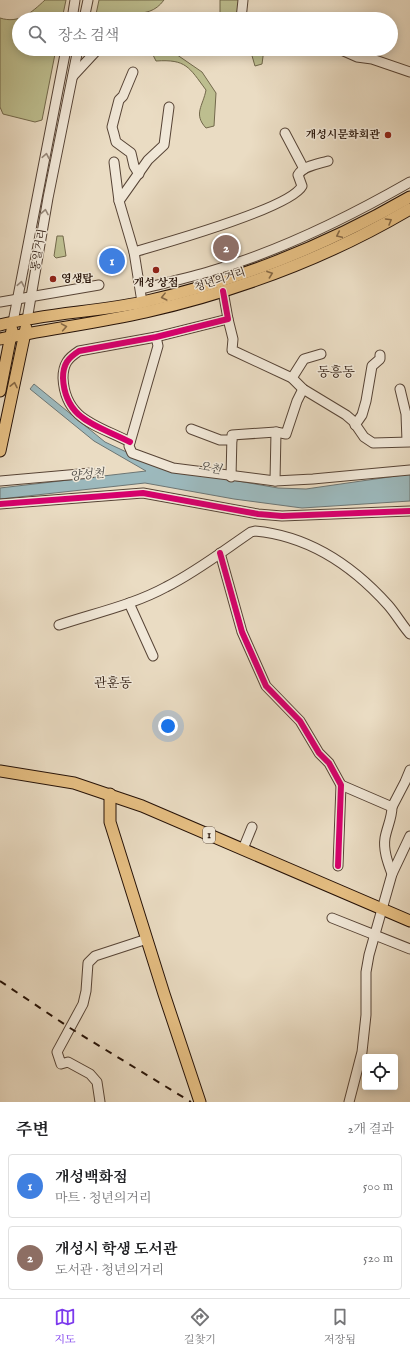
<!DOCTYPE html>
<html lang="ko">
<meta charset="utf-8">
<style>
body{margin:0;font-family:"IM FELL English","Noto Serif KR",serif;background:#f6f6f6;color:#202124}
.controls{position:absolute;right:12px;bottom:12px;display:grid;overflow:hidden;border-radius:4px;box-shadow:0 2px 10px #0003}
.controls button{width:36px;height:36px;display:grid;place-items:center;padding:0;border:0;border-bottom:1px solid #e0e0e0;background:#fff;color:#202124;font:20px sans-serif}
.you{position:absolute;left:168px;top:726px;width:14px;height:14px;margin:-10px;border:3px solid #fff;border-radius:50%;background:#1a73e8;box-shadow:0 0 0 6px #1a73e833}
.badge{display:grid;place-items:center;width:26px;height:26px;border-radius:50%;background:#7c3aed;color:#fff;font-size:13px;font-weight:700}
.pin{position:absolute;translate:-50% -50%;border:2px solid #fff;box-shadow:0 1px 4px #0006}
.list{margin:0;padding:0;list-style:none}
h2{display:flex;justify-content:space-between;align-items:center;height:52px;margin:0;padding:0 16px;font-size:17px}
h2 small{font-size:13px;font-weight:400;color:#757577}
.list li{display:grid;grid-template-columns:26px 1fr auto;gap:12px;align-items:center;box-sizing:border-box;height:64px;margin:0 8px 8px;padding:0 8px;border:1px solid #e0e0e0;border-radius:4px}
.list b{display:block;font-size:15px;white-space:nowrap}
.list p{margin:0;font-size:13px;white-space:nowrap;color:#757577}
.list em{font-size:13px;font-style:normal;color:#757577}
.icon{flex:none;width:22px;height:22px;fill:none;stroke:currentColor;stroke-width:2;stroke-linecap:round;stroke-linejoin:round}
.map{position:relative;flex:none;width:410px;height:1102px;overflow:hidden}
.search{position:absolute;background:#fff;box-shadow:0 2px 10px #0003;left:12px;right:12px;top:12px;height:44px;display:flex;align-items:center;gap:10px;box-sizing:border-box;padding:0 14px;border-radius:22px;color:#757577;font-size:15px}
.sheet{height:196px;background:#fff}
nav{display:flex;justify-content:space-around;align-items:center;box-sizing:border-box;height:56px;border-top:1px solid #e0e0e0;background:#fff;font-size:11px;color:#757577}
nav a{display:grid;justify-items:center;gap:2px}
nav .on{color:#7c3aed}
.map>svg:first-child{display:block}
.green{fill:#bdbe8f;stroke:#72684b}
.water{fill:#9cb9bd;stroke:#6d7674}
.lines{fill:none;stroke-linecap:round;stroke-linejoin:round}
.minor-casing{stroke:#574436;stroke-width:11}
.major-casing{stroke:#261207;stroke-width:13}
.minor{stroke:#f1e8d8;stroke-width:9}
.major{stroke:#e5be82;stroke-width:11}
.rail{stroke:#261207;stroke-width:2;stroke-dasharray:7 7;stroke-linecap:butt}
.cycleway-casing{stroke:#f1e8d8;stroke-width:8}
.cycleway{stroke:#d6006c;stroke-width:6}
.oneway{stroke:#96887a}
.oneway2{stroke:#866844}
.poi-dot{fill:#8f2418;stroke:#f1e8d8;stroke-width:1.5}
.labels{text-anchor:middle;dominant-baseline:central;stroke-width:3;stroke-linejoin:round;paint-order:stroke}
.shield{fill:#f1e8d8;stroke:#635246;stroke-width:1}
.shield-label{font-size:10px;font-weight:bold;fill:#261207}
.poi-label{font-size:11px;font-weight:bold;fill:#261207;stroke:#f1e8d8;text-anchor:end}
.street-label{font-size:11px;fill:#261207;stroke:#f1e8d8}
.water-label{font-size:12px;font-style:italic;fill:#4f4c47;stroke:#f1e8d8}
.quarter-label{font-size:13px;fill:#261207;stroke:#f1e8d8}
</style>
<div class="map">
<svg width="410" height="1102" viewBox="0 0 410 1102">
<rect width="100%" height="100%" fill="#eadcc3"/>
<filter id="stains"><feTurbulence type="fractalNoise" baseFrequency=".005" numOctaves="4"/><feColorMatrix values="0 0 0 0 .2 0 0 0 0 .09 0 0 0 0 .02 0 0 0 .5 -.17"/></filter>
<radialGradient id="worn" r=".72"><stop offset=".6" stop-color="#630" stop-opacity="0"/><stop offset="1" stop-color="#630" stop-opacity=".3"/></radialGradient>
<g class="green">
<path d="M 45,0 L 66,0 L 62,19 L 19,19 L 19,49 L 56,49 L 42,120 L 35,122 L 3,114 L 0,107 L 0,18 C 19,24 31,13 45,0 Z"/>
<path d="M 99,0 L 164,0 C 155,12 146,13 131,14 L 129,19 L 95,19 Z"/>
<polygon points="220,0 241,0 241,9 236,19 217,19 220,12"/>
<path d="M 157,49 L 170,50 L 202,72 L 216,93 L 214,126 L 206,128 C 193,114 203,106 206,90 C 189,67 186,59 156,61 L 153,55 Z"/>
<polygon points="250,49 264,49 262,64 255,66"/>
<polygon points="57,236 63,236 66,256 56,258 54,256"/>
</g>
<polygon class="water" points="34,384 105,442 135,456 169,469 278,488 306,489 410,474 410,501 302,508 234,499 145,483 0,499 0,488 146,471 94,441 30,389"/>
<g class="lines">
<defs>
<g id="minor">
<polyline points="72,19 75,0"/>
<polyline points="84,19 88,0"/>
<polyline points="241,19 243,0"/>
<polyline points="339,49 357,57 372,59 410,72"/>
<polyline points="133,72 123,96 119,100 112,127 114,134 116,142 131,153 134,166 139,174"/>
<polyline points="73,76 98,49"/>
<polyline points="285,133 304,169"/>
<polyline points="114,162 119,201"/>
<path d="M 134,252 C 162,244 291,208 302,186 L 298,175 C 303,166 318,164 328,161"/>
<path d="M 141,289 C 164,283 188,278 211,271 C 281,251 347,218 410,182"/>
<polyline points="0,302 99,285"/>
<polyline points="142,302 134,252 119,201 148,160 164,145 169,107"/>
<polyline points="228,319 233,339 232,350 292,378 303,389 346,415 353,421 364,437 373,443 410,442"/>
<polyline points="27,320 48,198 78,49"/>
<polyline points="13,322 66,49"/>
<polyline points="156,337 158,346 129,446 132,453 173,468 275,481 313,479 410,470"/>
<polyline points="292,378 304,359 321,354"/>
<polyline points="400,389 406,414 407,441"/>
<polyline points="355,425 362,415 366,401 372,366 380,359 380,355"/>
<polyline points="191,429 220,440 232,440"/>
<path d="M 130,442 C 97,425 65,420 63,378 C 63,364 68,358 79,351 L 156,337 L 228,319 L 223,291"/>
<polyline points="231,477 232,435 276,432 286,434 297,401 303,389"/>
<polyline points="0,481 91,473"/>
<polyline points="275,481 276,432"/>
<polyline points="0,504 143,493 258,514 282,516 410,511"/>
<polyline points="220,553 242,632 266,686 300,721 319,753 329,763 341,785 338,866"/>
<polyline points="129,603 153,656"/>
<path d="M 59,625 C 95,613 133,605 166,587 C 196,572 223,551 251,532 L 255,531 C 309,536 353,566 388,605 C 396,614 402,625 410,634"/>
<polyline points="341,785 392,807 405,782 410,770"/>
<path d="M 392,807 C 392,818 387,827 385,838 C 383,850 388,863 392,874"/>
<polyline points="243,849 252,827"/>
<polyline points="332,918 410,949"/>
<polyline points="100,1102 97,1082 90,1074 68,1062 61,1064 57,1052 83,1004 86,991 88,963 95,956 147,939"/>
<polyline points="349,1102 362,1052 366,1015 366,972 369,955 392,874 410,836"/>
</g>
<g id="major">
<path d="M 0,325 C 47,313 96,312 143,302 C 237,281 327,245 410,197"/>
<path d="M 0,339 C 48,329 98,323 146,312 C 237,291 329,257 410,209"/>
<polyline points="0,391 12,330"/>
<polyline points="0,451 26,328"/>
<polyline points="0,771 74,783 142,806 410,921"/>
<polyline points="110,794 110,822 164,994 200,1102"/>
</g>
</defs>
<use href="#minor" class="minor-casing"/>
<use href="#major" class="major-casing"/>
<use href="#minor" class="minor"/>
<use href="#major" class="major"/>
<polyline class="rail" points="0,981 70,1028 191,1102"/>
<defs>
<g id="cycleway">
<path d="M 130,442 C 97,425 65,420 63,378 C 63,364 68,358 79,351 L 156,337 L 228,319 L 223,291"/>
<polyline points="0,504 143,493 258,514 282,516 410,511"/>
<polyline points="220,553 242,632 266,686 300,721 319,753 329,763 341,785 338,866"/>
</g>
</defs>
<use href="#cycleway" class="cycleway-casing"/>
<use href="#cycleway" class="cycleway"/>
</g>
<defs><path id="oneway-chevron" d="M-2-3.5L2.5 0L-2 3.5" fill="none" stroke-width="1.6" stroke-linecap="round" stroke-linejoin="round"/></defs>
<g class="oneway">
<use href="#oneway-chevron" transform="translate(46 156) rotate(-79)"/>
<use href="#oneway-chevron" transform="translate(45 212) rotate(-80)"/>
<use href="#oneway-chevron" transform="translate(21 284) rotate(-79)"/>
</g>
<g class="oneway2">
<use href="#oneway-chevron" transform="translate(389 221) rotate(-30)"/>
<use href="#oneway-chevron" transform="translate(339 235) rotate(155)"/>
<use href="#oneway-chevron" transform="translate(270 274) rotate(-20)"/>
<use href="#oneway-chevron" transform="translate(164 297) rotate(166)"/>
<use href="#oneway-chevron" transform="translate(64 327) rotate(-10)"/>
<use href="#oneway-chevron" transform="translate(14 385) rotate(-78)"/>
</g>
<g class="poi-dot">
<circle cx="388" cy="135" r="4"/>
<circle cx="156" cy="270" r="4"/>
<circle cx="53" cy="279" r="4"/>
</g>
<g class="labels">
<rect class="shield" x="203" y="827" width="12" height="16" rx="3"/>
<g class="shield-label">
<text x="209" y="835">1</text>
</g>
<g class="poi-label">
<text x="380" y="135">개성시문화회관</text>
<text x="61" y="279" text-anchor="start">영생탑</text>
<text x="156" y="283" text-anchor="middle">개성 상점</text>
</g>
<g class="street-label">
<text transform="translate(39 250) rotate(-80)">통일거리</text>
<text transform="translate(220 280) rotate(-18)">청년의거리</text>
</g>
<g class="water-label">
<text transform="translate(210 468) rotate(11)">오천</text>
<text transform="translate(87 475) rotate(-6)">양성천</text>
</g>
<g class="quarter-label">
<text x="336" y="372">동흥동</text>
<text x="113" y="683">관훈동</text>
</g>
</g>
<rect width="100%" height="100%" filter="url(#stains)"/>
<rect width="100%" height="100%" fill="url(#worn)"/>
</svg>
<div class="controls">
<button><svg class="icon" aria-label="locate" viewBox="0 0 24 24"><circle cx="12" cy="12" r="6"/><path d="M12 2v4M12 18v4M2 12h4M18 12h4"/></svg></button>
</div>
<div class="you"></div>
<div class="pin badge" style="left:112px;top:261px;background:#3f7fe0">1</div>
<div class="pin badge" style="left:226px;top:248px;background:#8d6e63">2</div>
<div class="search"><svg class="icon" aria-label="search" viewBox="0 0 24 24"><circle cx="10" cy="10" r="6"/><path d="M15 15l6 6"/></svg>장소 검색</div>
</div>
<section class="sheet">
<h2>주변<small>2개 결과</small></h2>
<ul class="list">
<li><span class="badge" style="background:#3f7fe0">1</span><div><b>개성백화점</b><p>마트 · 청년의거리</p></div><em>500 m</em></li>
<li><span class="badge" style="background:#8d6e63">2</span><div><b>개성시 학생 도서관</b><p>도서관 · 청년의거리</p></div><em>520 m</em></li>
</ul>
</section>
<nav>
<a class="on"><svg class="icon" aria-label="map" viewBox="0 0 24 24"><path d="M3 6l6-2 6 2 6-2v14l-6 2-6-2-6 2zM9 4v14M15 6v14"/></svg>지도</a>
<a><svg class="icon" aria-label="directions" viewBox="0 0 24 24"><path d="M12 3l9 9-9 9-9-9zM9 14v-3h6M13 9l2 2-2 2"/></svg>길찾기</a>
<a><svg class="icon" aria-label="saved" viewBox="0 0 24 24"><path d="M7 4h10v16l-5-4-5 4z"/></svg>저장됨</a>
</nav>
